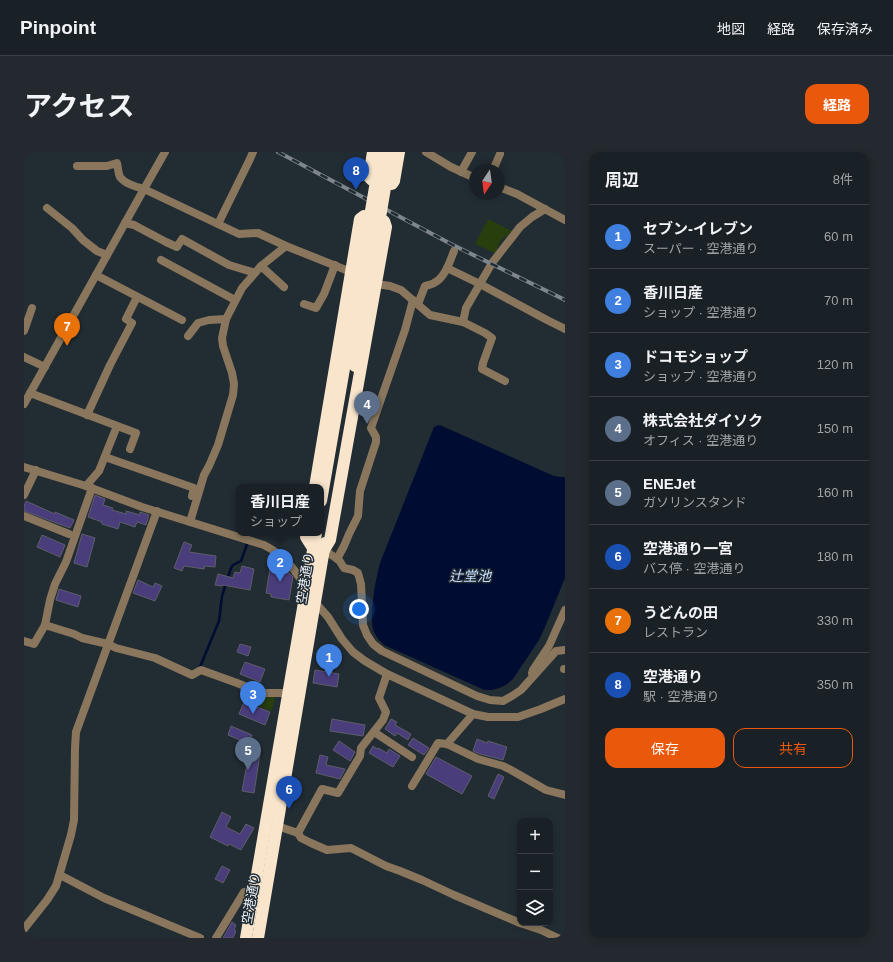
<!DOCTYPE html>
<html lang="ja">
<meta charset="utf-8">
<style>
body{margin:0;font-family:Arial,"Noto Sans JP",sans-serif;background:#23292e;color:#f1f3f6}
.controls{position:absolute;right:12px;bottom:12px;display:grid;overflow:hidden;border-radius:8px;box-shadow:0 2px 10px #0003}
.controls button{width:36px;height:36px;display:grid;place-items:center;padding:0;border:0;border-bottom:1px solid #383e43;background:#1a2126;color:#f1f3f6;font:20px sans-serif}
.compass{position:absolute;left:445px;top:12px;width:36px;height:36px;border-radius:50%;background:#1a2126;box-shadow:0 2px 10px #0003;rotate:193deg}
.you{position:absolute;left:335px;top:457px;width:14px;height:14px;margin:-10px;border:3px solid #fff;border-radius:50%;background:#1a73e8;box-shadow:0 0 0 6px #1a73e833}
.badge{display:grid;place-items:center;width:26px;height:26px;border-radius:50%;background:#ea580c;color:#fff;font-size:13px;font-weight:700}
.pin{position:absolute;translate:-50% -33px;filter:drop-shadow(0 1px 2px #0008)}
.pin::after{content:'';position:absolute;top:21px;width:14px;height:12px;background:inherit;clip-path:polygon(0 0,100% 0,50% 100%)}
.popup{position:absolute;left:212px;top:332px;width:88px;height:52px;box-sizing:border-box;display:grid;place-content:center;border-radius:8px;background:#1a2126;filter:drop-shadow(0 1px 3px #0005);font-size:13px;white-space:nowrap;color:#9fa3a7}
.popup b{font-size:15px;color:#f1f3f6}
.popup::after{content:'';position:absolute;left:50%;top:100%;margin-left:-8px;border:8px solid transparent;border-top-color:#1a2126}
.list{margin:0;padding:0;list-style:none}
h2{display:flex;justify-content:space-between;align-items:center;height:52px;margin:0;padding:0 16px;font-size:17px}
h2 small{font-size:13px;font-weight:400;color:#9fa3a7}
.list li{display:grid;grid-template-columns:26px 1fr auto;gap:12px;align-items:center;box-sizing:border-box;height:64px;padding:0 16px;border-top:1px solid #383e43}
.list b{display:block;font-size:15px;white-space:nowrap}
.list p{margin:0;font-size:13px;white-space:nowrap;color:#9fa3a7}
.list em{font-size:13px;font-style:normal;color:#9fa3a7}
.actions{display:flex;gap:8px;padding:12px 16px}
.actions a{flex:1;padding:9px 0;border:1px solid #ea580c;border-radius:12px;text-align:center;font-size:14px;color:#ea580c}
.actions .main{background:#ea580c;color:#fff}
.icon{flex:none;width:22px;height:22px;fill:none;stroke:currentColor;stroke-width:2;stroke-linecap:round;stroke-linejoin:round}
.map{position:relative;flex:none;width:541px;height:786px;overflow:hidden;border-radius:12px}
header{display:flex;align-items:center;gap:24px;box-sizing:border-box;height:56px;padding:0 20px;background:#1a2126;border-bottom:1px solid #383e43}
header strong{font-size:19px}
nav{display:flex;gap:22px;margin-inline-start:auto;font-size:14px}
.intro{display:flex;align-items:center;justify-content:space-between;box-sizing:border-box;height:96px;padding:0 24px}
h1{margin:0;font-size:28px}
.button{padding:10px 18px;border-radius:12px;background:#ea580c;color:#fff;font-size:14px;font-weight:700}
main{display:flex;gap:24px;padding:0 24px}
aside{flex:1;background:#1a2126;border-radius:12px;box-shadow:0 2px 10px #0003}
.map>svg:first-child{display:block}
.green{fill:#283e0d}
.water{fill:#000c31}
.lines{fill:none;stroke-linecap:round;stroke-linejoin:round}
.stream{stroke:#000c31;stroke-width:2.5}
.building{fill:#493e7b;stroke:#5e5d69}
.street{stroke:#89765c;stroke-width:8}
.highway{stroke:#f9e5cc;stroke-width:12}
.rail-casing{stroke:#7e868c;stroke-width:4}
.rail{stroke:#222c33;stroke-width:2.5;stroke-dasharray:8;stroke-linecap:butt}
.highway-bridge{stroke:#f9e5cc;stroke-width:12}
.labels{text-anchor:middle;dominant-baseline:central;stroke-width:3;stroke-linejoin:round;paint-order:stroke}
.street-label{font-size:13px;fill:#ecf3f8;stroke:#222c33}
.water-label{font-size:14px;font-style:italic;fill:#c7deff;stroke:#222c33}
</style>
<header>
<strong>Pinpoint</strong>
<nav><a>地図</a><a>経路</a><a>保存済み</a></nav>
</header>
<div class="intro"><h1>アクセス</h1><a class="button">経路</a></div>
<main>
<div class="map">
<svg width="541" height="786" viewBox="0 0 541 786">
<rect width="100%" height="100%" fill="#222c33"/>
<g class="green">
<polygon points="464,67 488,79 477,88 471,101 451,92"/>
<polygon points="225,538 251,545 248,559 221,548"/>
</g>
<path class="water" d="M 415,273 L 418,274 L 530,324 L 536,325 L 541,325 L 541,426 L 521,475 L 515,488 L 489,527 L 482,533 L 475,536 L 468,538 L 460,538 L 454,535 L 360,493 C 356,489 352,485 350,480 C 344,467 352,426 356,411 L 410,275 Z"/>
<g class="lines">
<polyline class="stream" points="174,517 176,515 195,469 198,444 207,416 209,413 217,409 223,392"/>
</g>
<g class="building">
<polygon points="71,343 81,347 79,353 89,356 88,358 102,362 102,359 116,363 116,360 125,363 122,373 113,370 111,375 96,370 94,377 78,372 78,370 64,365"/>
<polygon points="2,349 31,362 31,360 50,368 46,376 0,359 0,354"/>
<polygon points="58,382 71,386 63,415 50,411"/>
<polygon points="18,383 41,393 36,405 13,395"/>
<polygon points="160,390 168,393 165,400 192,404 191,415 181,414 180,417 160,414 158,419 150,416"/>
<polygon points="248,405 254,409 253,413 259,414 265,421 265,422 266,422 269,425 265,448 247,445 247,442 242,441"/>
<polygon points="218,414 230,417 226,438 199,433 198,434 191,433 194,422 209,426 211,420 216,421"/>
<polygon points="114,428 129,435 131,431 138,434 131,449 109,441"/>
<polygon points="35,437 57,444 54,455 32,448"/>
<polygon points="216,492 227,495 224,504 213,500"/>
<polygon points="221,510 241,517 236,530 216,522"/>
<polygon points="291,518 315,522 313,535 289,531"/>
<polygon points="220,550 246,560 241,573 215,562"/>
<polygon points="308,567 341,573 339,584 306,579"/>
<polygon points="367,567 373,570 371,573 387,582 384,588 373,581 371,584 361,577"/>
<polygon points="207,574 228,583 225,592 204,583"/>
<polygon points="389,586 405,596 400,603 384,593"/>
<polygon points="453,587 463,591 464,589 483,595 479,608 456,602 449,599"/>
<polygon points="315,589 331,600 326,609 309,598"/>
<polygon points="349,594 353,597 354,596 363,601 365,597 376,604 369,615 345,601"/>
<polygon points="225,601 236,602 230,641 218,639"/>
<polygon points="296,603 304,605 302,613 321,617 316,627 292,621"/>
<polygon points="412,605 448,624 438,642 402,622"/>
<polygon points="474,622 480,625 470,647 464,644"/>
<polygon points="198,660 207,665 202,675 216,682 222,672 230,676 217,698 205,692 204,694 186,685"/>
<polygon points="198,714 206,718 199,731 191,727"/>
<polygon points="208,770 212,773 210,778 212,779 209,786 199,786"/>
</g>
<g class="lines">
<g class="street">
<polyline points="402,0 427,15 451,26"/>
<path d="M 53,14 L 83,14 L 93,11 C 94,15 94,21 96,25 C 101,32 112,35 120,37 L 141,0"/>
<polyline points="469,18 476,2"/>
<polyline points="437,20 448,0"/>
<polyline points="475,35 493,42 541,68"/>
<polyline points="23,56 48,76 59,88 73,99 83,103"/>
<polyline points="101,71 110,73 142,90 153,95 158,87 205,113 231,121"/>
<polyline points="194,72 226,7 229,0"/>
<polyline points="137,108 211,148"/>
<polyline points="237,114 260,135"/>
<polyline points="423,116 456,132 523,168 541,177"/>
<polyline points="72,123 158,168"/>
<polyline points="352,132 366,134 377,138 406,163 439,170 461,181 468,186 459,211 458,217 481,229"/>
<polyline points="280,152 292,156 300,142 311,113"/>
<path d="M 394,152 L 401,134 C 404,133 407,133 410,131 C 421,126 426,109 430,99"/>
<polyline points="439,170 442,156 468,111 496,75 508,65 521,57"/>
<polyline points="0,179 8,156"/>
<polyline points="164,184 174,171 185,168 202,167"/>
<polyline points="0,205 21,215"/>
<polyline points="6,241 112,281 106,297"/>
<polyline points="0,252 120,37 215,82 234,81 262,94 327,120"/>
<polyline points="63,263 86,213 108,171 102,167 113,145"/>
<polyline points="81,305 170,336 168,344"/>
<path d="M 0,315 L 62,334 L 118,355 L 240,393 C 261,404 271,417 283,438"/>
<polyline points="62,334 75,319 93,274"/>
<polyline points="0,343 12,318"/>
<polyline points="0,364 45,382"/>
<polyline points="166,370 180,323 185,314 194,293 209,243 210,232 208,221 199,194 198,186 202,167 218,136 231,121 237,114 262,94"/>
<polyline points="300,398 315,408 320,416 329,418 334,421 337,432 339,473 343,483 349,492 358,499 453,544 466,548 479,549 488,544 497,538 532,499 541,498"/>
<polyline points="313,407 320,394 325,382 334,364 336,339 352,290 352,285 347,276 381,178 389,148"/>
<polyline points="289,448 304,465 318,487 329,500 341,509 363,522 449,562 464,565 494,565 517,557 541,547"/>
<polyline points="21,473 50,482 58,486 84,492 92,496 131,506 168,523 177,518 213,531 238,541 264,541"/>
<polyline points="0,489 10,492 21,473 26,448 31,432 42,410 68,336"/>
<polyline points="540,517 541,517"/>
<polyline points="508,521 509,518 525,494 541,458"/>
<polyline points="350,580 388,605"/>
<polyline points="423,592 449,562"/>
<polyline points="388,634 414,591 423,592 454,607 479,614 487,618 522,638 541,643"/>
<polyline points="253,674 274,681 298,637 314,641 336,604 337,596 359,568 362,560 355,546 363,522"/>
<polyline points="274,681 277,686 287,691 303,698 327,696 362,714 376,719 398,728 430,743 496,771"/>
<polyline points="36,723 80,746 176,786"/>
<polyline points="496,771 517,778 534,786"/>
<polyline points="0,777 23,748 32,734 47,683 50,668 51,596 52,580 133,359"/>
<polyline points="192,786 220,740 230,740"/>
</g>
<g class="highway">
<polyline points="349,0 345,25 348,28 368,32 370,29 375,0"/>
<polyline points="291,335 336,67 340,64 360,69 362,75 306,388 300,398"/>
<polyline points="297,349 321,211"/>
<polyline points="283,381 282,385 289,396"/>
<polyline points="222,786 292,381"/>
<polyline points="234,786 301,391"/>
</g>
<defs>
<polyline id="rail" points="254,0 427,92 541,148"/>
</defs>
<use href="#rail" class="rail-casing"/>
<use href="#rail" class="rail"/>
<g class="highway-bridge">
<polyline points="321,211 357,0"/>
<polyline points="331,214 367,0"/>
</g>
</g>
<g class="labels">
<g class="street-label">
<text transform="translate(281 426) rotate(-81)">空港通り</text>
<text transform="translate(227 746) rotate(-80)">空港通り</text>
</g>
<g class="water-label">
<text x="446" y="424">辻堂池</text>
</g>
</g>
</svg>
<div class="controls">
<button>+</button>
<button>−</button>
<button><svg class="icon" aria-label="layers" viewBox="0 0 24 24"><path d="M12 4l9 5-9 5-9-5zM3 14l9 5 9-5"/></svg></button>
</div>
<svg class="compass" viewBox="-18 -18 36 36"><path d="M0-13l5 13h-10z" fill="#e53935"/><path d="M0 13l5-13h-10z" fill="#9fa3a7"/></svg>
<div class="you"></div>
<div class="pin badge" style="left:305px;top:525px;background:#3f7fe0">1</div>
<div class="pin badge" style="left:256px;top:430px;background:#3f7fe0">2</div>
<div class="popup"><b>香川日産</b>ショップ</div>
<div class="pin badge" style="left:229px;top:562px;background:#3f7fe0">3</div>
<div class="pin badge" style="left:343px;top:272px;background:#5c6f8a">4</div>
<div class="pin badge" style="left:224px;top:618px;background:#5c6f8a">5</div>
<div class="pin badge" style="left:265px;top:657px;background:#1a4fb4">6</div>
<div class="pin badge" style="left:43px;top:194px;background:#e8710a">7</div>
<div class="pin badge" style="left:332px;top:38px;background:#1a4fb4">8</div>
</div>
<aside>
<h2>周辺<small>8件</small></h2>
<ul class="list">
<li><span class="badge" style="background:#3f7fe0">1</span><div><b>セブン-イレブン</b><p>スーパー · 空港通り</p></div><em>60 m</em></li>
<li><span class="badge" style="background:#3f7fe0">2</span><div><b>香川日産</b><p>ショップ · 空港通り</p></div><em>70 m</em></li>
<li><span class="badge" style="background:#3f7fe0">3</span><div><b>ドコモショップ</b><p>ショップ · 空港通り</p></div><em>120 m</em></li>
<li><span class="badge" style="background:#5c6f8a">4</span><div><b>株式会社ダイソク</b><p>オフィス · 空港通り</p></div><em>150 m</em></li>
<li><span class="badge" style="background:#5c6f8a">5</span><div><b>ENEJet</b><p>ガソリンスタンド</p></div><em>160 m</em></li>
<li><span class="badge" style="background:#1a4fb4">6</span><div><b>空港通り一宮</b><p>バス停 · 空港通り</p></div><em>180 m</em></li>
<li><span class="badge" style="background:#e8710a">7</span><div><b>うどんの田</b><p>レストラン</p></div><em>330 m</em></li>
<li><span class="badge" style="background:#1a4fb4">8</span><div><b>空港通り</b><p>駅 · 空港通り</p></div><em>350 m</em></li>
</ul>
<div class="actions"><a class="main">保存</a><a>共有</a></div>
</aside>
</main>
